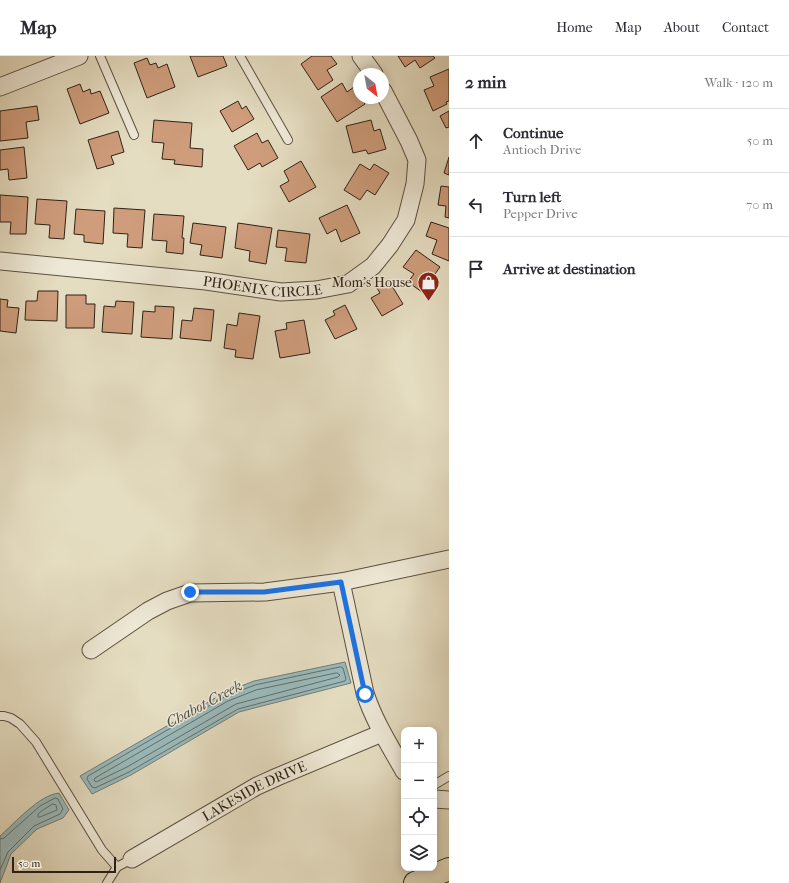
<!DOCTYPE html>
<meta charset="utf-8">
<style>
body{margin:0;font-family:"IM FELL French Canon",serif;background:#f7f7f7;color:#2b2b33}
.controls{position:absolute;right:12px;bottom:12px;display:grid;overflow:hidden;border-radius:8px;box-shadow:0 2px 10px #0003}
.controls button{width:36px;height:36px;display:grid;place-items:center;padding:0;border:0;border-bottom:1px solid #e1e1e2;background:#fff;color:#2b2b33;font:20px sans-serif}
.compass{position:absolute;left:353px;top:12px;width:36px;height:36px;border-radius:50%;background:#fff;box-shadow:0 2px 10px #0003;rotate:149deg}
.scale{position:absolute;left:12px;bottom:10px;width:104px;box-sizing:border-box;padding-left:4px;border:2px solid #2f2116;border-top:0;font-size:11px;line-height:14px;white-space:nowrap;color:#2f2116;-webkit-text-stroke:3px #eee9d7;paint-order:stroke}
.stop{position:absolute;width:12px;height:12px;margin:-9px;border:3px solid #1a73e8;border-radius:50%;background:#fff}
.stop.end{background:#1a73e8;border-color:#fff;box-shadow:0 1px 4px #0008}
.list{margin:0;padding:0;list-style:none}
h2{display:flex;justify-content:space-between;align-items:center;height:52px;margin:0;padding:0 16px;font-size:17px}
h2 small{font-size:13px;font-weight:400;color:#7c7c81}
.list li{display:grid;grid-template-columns:26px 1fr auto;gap:12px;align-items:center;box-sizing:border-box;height:64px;padding:0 16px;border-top:1px solid #e1e1e2}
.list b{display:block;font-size:15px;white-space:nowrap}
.list p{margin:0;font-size:13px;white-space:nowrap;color:#7c7c81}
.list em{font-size:13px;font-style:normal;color:#7c7c81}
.icon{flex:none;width:22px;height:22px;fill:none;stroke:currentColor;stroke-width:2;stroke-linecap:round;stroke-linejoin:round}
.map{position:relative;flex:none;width:449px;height:827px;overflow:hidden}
header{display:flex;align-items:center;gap:24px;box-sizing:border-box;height:56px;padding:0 20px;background:#fff;border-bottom:1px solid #e1e1e2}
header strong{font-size:19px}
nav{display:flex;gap:22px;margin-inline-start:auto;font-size:14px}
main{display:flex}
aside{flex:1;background:#fff}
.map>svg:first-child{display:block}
.water{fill:#99babc;stroke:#6f7d7a}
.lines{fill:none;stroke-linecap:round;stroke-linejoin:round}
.shore{stroke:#646e69;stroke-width:1}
.building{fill:#cf9d7c;stroke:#2f2116}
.service-casing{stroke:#5c5041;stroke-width:10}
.minor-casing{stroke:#5c5041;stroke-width:19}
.motorway-casing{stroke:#2f2116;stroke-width:24}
.service{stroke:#eee9d7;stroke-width:8}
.minor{stroke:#eee9d7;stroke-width:17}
.motorway{stroke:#e5ddc1;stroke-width:22}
.route{stroke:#1a73e8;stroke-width:5}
.labels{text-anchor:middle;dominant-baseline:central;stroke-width:3;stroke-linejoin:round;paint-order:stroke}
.poi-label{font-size:14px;fill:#2f2116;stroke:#eee9d7;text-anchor:end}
.street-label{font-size:14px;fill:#2f2116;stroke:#eee9d7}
.water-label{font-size:15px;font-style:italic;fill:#4f4f48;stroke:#eee9d7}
</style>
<header>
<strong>Map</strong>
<nav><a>Home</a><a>Map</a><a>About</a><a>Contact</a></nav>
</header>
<main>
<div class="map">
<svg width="449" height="827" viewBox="0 0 449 827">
<rect width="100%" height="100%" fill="#e5ddc1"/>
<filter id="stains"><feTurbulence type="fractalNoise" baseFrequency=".005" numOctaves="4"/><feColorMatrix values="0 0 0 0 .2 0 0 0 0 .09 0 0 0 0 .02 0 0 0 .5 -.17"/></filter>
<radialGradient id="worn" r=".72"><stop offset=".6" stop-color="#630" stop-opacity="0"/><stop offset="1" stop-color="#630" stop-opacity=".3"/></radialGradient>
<g class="water">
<polygon points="345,606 351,627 239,656 131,719 92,738 80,720 224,637 254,625"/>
<path d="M 59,737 L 69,754 L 63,762 L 37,773 L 11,798 L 0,827 L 0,780 C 15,767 39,739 59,737 Z"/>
</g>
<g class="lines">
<g class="shore">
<polygon points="341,611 343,612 346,623 345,625 238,653 129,716 95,732 92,731 87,723 88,720 226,640 255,629"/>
<polygon points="337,617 340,619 338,621 236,648 127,711 96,726 94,724 95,722 228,645 256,634"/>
<polygon points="53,748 56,749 57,753 57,754 40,761 38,761 38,758 43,754"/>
<polyline points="0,783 4,782 40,750 55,742 58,743 63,753 60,758 34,770 8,796 0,814"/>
</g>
</g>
<g class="building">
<polygon points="190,0 223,0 227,10 198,21"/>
<polygon points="312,0 331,0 337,8 327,14 333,24 318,34 301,8"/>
<polygon points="398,0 433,0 435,2 420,12 415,4 405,11"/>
<polygon points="147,2 150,9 156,7 158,12 167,8 175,31 147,42 134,7"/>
<polygon points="449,13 449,45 446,46 447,48 433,55 424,34 434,30 430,21"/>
<polygon points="342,27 347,36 354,31 359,39 359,42 361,42 365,48 337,66 321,41"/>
<polygon points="80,28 83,36 90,33 91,38 100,35 109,57 80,68 67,33"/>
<polygon points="238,45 242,53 246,50 254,63 232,76 220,55"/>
<polygon points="37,50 39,64 26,66 28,82 0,85 0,55"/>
<polygon points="449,55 449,71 446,72 440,60"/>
<polygon points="154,64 192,67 190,92 203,93 202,111 174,108 175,104 162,103 164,87 152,86"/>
<polygon points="371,64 374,75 380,73 386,93 368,98 366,94 353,97 346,70"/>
<polygon points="118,75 124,96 111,100 114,108 97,113 88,84"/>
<polygon points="257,77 262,87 268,84 278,102 262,111 260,107 248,114 234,90"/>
<polygon points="24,91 27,122 9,124 8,113 0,114 0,94"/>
<polygon points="449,101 449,119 444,117"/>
<polygon points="301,105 316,131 289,146 280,130 289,125 284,115"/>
<polygon points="360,108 370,114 374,108 389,117 375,139 367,134 360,144 344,134"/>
<polygon points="441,130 449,131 449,162 445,161 446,150 438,149"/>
<polygon points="0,139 28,141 26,178 10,178 11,166 0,166"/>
<polygon points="37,143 67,145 64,183 49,182 50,169 35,168"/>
<polygon points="347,149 360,177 341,186 336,173 327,178 319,162"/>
<polygon points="114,152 145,154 142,192 127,191 128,178 113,177"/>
<polygon points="76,153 105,155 103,188 84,186 84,179 74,178"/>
<polygon points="154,158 184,160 182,182 184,182 183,198 166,196 167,185 152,184"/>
<polygon points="431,166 449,172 449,205 432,198 437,184 426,180"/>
<polygon points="193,167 226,171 222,202 200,199 202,189 190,187"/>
<polygon points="238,167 272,172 266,208 249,205 250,195 235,192"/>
<polygon points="278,174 310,178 306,207 285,205 287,192 276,191"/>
<polygon points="416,194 440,211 422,236 408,226 414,218 403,211"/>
<polygon points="389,225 403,248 382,260 371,242 380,237 377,232"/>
<polygon points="38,235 58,235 57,265 25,264 26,245 37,245"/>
<polygon points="66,239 86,239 86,248 95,248 94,272 66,272"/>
<polygon points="0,243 8,244 7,251 19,252 16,277 0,275"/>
<polygon points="116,245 134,246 132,278 102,276 104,250 115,251"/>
<polygon points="345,249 357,273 335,283 325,264 335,259 333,255"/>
<polygon points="155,250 174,251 172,283 141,281 143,255 155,256"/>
<polygon points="194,252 214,254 211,285 180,282 182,264 192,265"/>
<polygon points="239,257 260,260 253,303 235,301 236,294 224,292 227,268 237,270"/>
<polygon points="304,264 310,297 280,302 275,275 287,273 286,267"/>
</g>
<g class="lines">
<defs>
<g id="service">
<polyline points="100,0 134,79"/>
<polyline points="240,0 288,84"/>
<polyline points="0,660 4,660 11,662 20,668 36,686 102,794 117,811 132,803"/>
<polyline points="434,729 449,720"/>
<polyline points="107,827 117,811"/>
</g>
<g id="minor">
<polyline points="361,0 374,18"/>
<polyline points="0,31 79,0"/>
<path id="s1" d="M 0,205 L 206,225 L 281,236 L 316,234 L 348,228 L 373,210 L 390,189 L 406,164 L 415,128 L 417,104 L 409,85 L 383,35"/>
<path d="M 341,526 L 365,637 C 374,665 390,690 404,715"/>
<polyline points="91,594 148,555 167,545 190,537 265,536 341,526 449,503"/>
<polyline points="434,743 449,744"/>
<path id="s2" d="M 132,803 L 257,730 L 277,721 L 382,677"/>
</g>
<polyline id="motorway" points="415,827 449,813"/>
</defs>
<use href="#service" class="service-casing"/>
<use href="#minor" class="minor-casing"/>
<use href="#motorway" class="motorway-casing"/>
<use href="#service" class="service"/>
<use href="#minor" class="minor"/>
<use href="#motorway" class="motorway"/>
</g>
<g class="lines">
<polyline class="route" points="190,536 264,536 341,526 365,638"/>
</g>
<defs>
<symbol id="shop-pin" viewBox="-11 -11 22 30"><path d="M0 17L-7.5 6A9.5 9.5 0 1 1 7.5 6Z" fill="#8f2418" stroke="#eee9d7"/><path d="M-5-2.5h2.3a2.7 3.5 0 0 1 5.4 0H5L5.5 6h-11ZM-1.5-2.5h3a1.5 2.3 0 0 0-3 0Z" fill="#fff"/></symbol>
</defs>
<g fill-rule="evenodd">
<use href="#shop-pin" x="416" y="214" width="25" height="34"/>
</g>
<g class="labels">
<g class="poi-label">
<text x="412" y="226">Mom’s House</text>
</g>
<g class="street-label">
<text stroke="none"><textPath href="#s1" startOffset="264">PHOENIX CIRCLE</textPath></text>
<text stroke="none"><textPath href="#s2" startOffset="140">LAKESIDE DRIVE</textPath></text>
</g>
<g class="water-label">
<text transform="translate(204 648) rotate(-28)">Chabot Creek</text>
</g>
</g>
<rect width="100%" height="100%" filter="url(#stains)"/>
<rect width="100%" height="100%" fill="url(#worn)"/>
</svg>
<div class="controls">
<button>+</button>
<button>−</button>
<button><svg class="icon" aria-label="locate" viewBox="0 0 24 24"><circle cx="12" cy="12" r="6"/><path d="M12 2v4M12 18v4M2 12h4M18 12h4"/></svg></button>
<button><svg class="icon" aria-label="layers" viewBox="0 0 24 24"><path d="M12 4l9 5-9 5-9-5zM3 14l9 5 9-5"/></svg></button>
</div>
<svg class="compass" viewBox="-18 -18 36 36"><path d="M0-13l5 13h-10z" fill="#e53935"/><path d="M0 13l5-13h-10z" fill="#7c7c81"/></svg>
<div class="scale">50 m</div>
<div class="stop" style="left:365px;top:638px"></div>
<div class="stop end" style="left:190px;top:536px"></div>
</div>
<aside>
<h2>2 min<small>Walk · 120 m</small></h2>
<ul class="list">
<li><svg class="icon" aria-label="ahead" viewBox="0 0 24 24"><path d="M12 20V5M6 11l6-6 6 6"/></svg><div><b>Continue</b><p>Antioch Drive</p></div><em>50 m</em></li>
<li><svg class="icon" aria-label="left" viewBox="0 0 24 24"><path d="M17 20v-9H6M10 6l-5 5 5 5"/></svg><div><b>Turn left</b><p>Pepper Drive</p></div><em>70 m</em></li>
<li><svg class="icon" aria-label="arrive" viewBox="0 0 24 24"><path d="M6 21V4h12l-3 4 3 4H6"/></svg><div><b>Arrive at destination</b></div></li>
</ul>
</aside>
</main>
